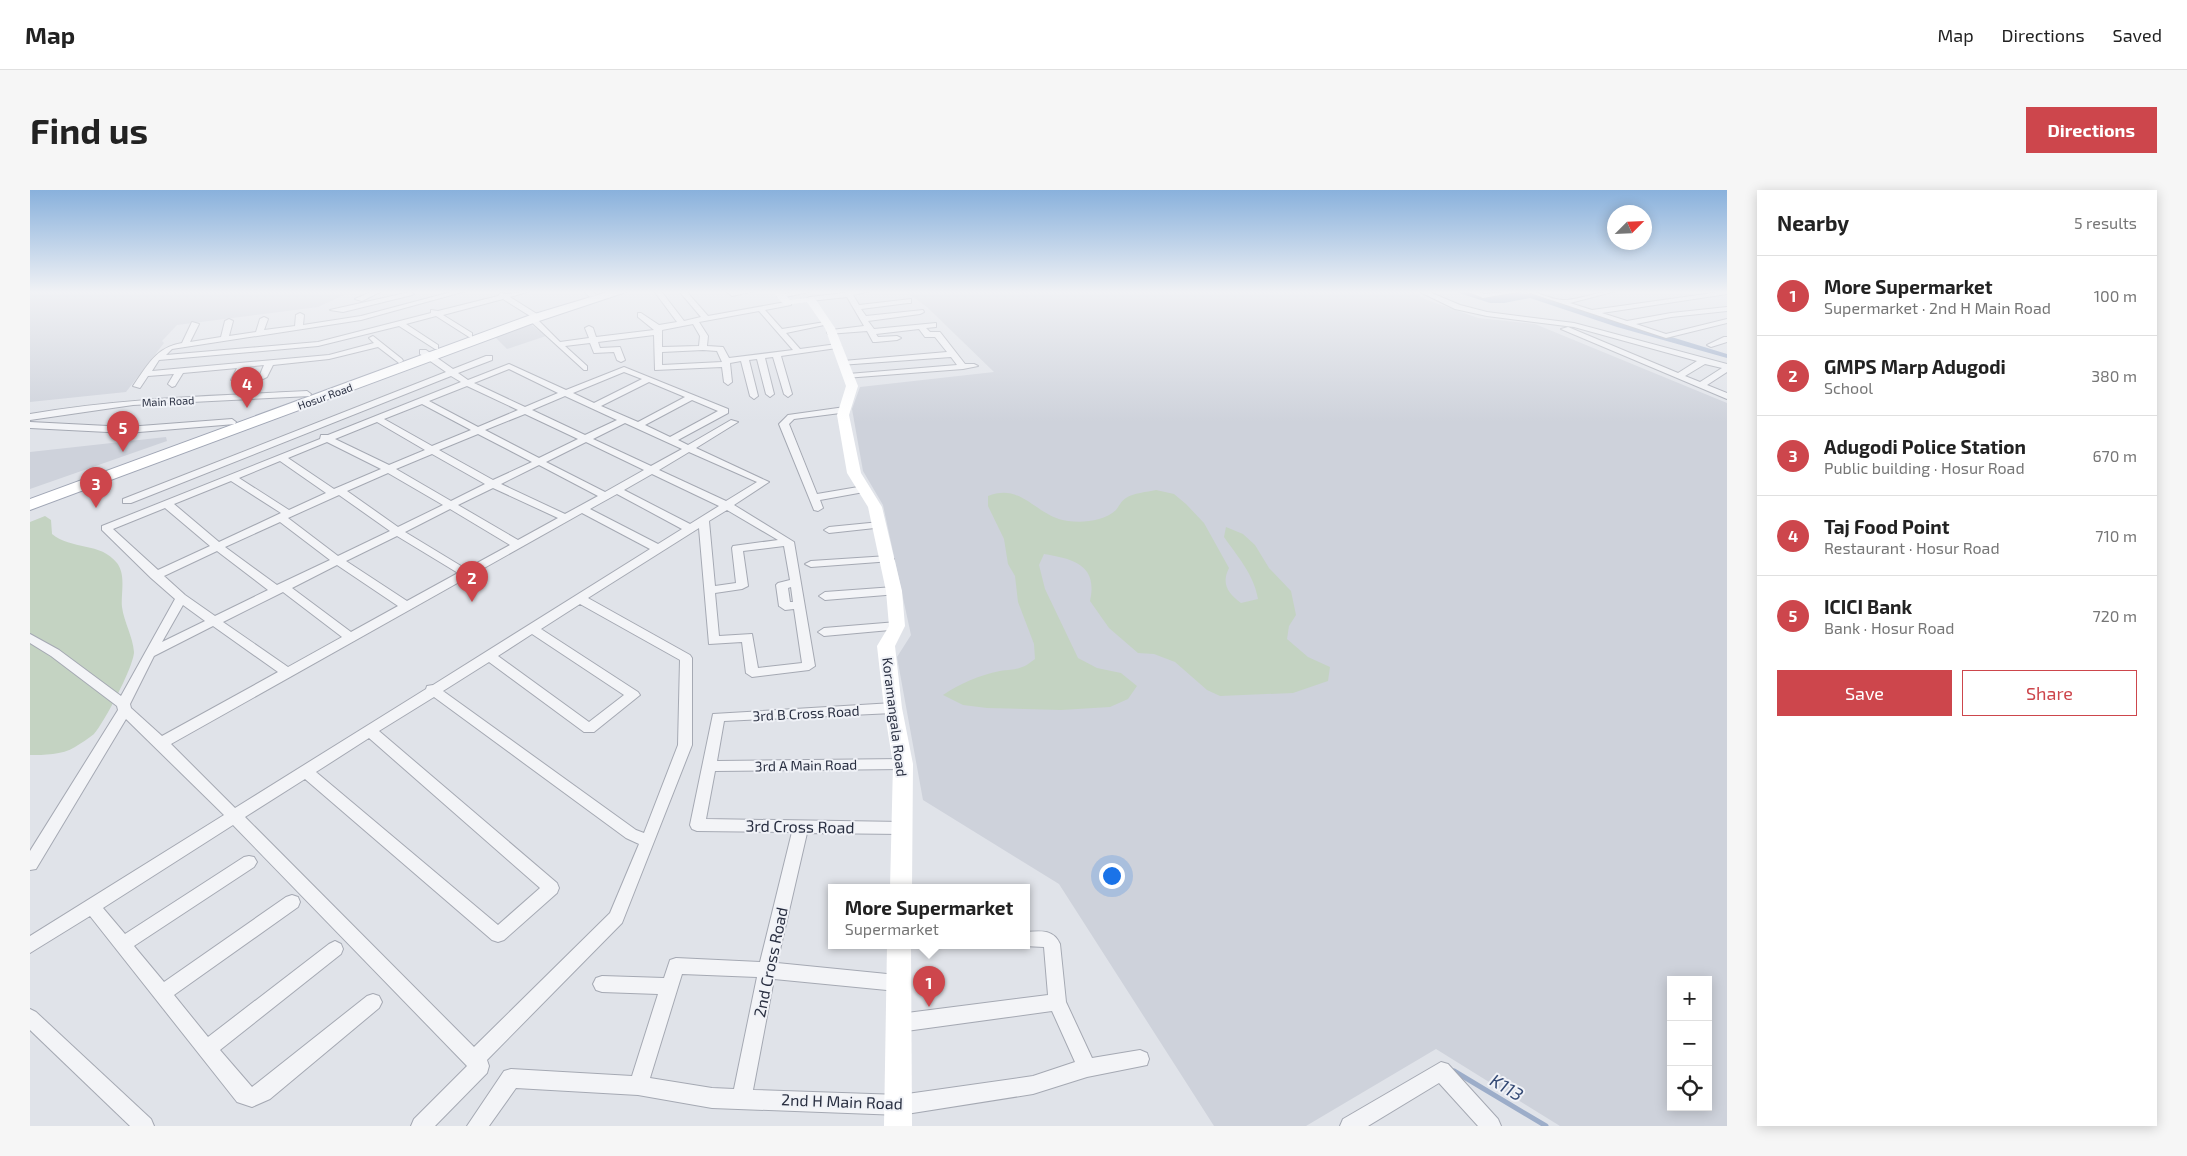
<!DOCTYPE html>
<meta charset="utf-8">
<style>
body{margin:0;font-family:"Exo 2",sans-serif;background:#f6f6f6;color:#222}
.controls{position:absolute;right:15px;bottom:15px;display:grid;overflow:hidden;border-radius:0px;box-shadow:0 2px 12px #0003}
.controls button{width:45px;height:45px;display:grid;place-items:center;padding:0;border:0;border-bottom:1px solid #e0e0e0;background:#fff;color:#222;font:25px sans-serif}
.compass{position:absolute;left:1577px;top:15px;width:45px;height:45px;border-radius:50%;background:#fff;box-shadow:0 2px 12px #0003;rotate:66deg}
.you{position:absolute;left:1081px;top:685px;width:18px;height:18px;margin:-12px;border:4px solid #fff;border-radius:50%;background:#1a73e8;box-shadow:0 0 0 8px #1a73e833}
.badge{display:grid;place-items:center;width:32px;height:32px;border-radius:50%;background:#cd464c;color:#fff;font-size:16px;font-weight:700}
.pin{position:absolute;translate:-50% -41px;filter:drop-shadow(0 1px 2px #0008)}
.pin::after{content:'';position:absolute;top:26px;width:18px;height:15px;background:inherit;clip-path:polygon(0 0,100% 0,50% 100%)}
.popup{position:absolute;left:798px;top:694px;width:202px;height:65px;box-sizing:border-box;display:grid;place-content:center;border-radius:0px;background:#fff;filter:drop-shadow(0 1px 4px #0005);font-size:16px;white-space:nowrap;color:#767676}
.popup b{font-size:19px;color:#222}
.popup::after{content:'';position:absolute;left:50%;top:100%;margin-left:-10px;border:10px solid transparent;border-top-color:#fff}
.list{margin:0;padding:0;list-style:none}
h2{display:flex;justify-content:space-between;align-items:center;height:65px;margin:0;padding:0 20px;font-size:21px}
h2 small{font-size:16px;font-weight:400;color:#767676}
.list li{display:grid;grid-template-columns:32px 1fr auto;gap:15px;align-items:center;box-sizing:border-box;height:80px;padding:0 20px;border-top:1px solid #e0e0e0}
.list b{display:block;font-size:19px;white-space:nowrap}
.list p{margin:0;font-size:16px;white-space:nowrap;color:#767676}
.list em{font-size:16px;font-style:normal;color:#767676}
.actions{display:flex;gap:10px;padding:15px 20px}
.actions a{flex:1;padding:11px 0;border:1px solid #cd464c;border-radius:0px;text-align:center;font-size:18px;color:#cd464c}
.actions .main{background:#cd464c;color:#fff}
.icon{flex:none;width:28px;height:28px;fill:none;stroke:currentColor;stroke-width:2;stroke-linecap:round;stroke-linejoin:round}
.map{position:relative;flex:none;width:1697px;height:936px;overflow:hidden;border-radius:0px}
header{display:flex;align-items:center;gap:30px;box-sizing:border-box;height:70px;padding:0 25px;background:#fff;border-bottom:1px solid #e0e0e0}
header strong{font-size:24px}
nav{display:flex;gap:28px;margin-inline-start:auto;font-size:18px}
.intro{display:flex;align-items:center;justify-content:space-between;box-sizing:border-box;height:120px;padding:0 30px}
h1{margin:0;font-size:35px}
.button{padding:12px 22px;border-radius:0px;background:#cd464c;color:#fff;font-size:18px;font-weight:700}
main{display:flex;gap:30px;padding:0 30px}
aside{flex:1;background:#fff;border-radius:0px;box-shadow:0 2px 12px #0003}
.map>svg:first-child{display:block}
.built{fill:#ced2db;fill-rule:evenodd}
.green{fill:#c4d3c2}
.water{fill:#9cadc9}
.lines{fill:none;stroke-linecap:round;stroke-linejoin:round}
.stream{stroke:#9cadc9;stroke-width:5}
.street-casing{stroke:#a5a9b3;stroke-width:2}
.primary-casing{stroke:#a0a6b5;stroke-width:2}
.street{fill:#f3f4f7;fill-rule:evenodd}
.secondary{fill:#fff;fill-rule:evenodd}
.primary{fill:#fff;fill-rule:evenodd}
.labels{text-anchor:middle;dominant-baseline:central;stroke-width:4;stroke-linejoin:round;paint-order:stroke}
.far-street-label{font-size:11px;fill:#292f41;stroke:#f0f2f7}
.street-label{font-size:14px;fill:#292f41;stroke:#f0f2f7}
.near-street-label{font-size:16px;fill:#292f41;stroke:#f0f2f7}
.near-water-label{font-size:18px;font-style:italic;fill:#334974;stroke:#f0f2f7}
</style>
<header>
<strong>Map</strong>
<nav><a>Map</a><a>Directions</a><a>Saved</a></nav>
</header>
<div class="intro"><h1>Find us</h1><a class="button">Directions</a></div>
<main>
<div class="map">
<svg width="1697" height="936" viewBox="0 0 1697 936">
<rect width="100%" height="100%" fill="#e0e3e9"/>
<g class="built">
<polygon points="0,101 323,101 288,117 147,135 132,151 134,153 96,202 0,212"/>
<path d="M 874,101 L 1380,101 L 1397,110 L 1448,128 L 1505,134 L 1697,213 L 1697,936 L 1530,936 L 1406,859 L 1276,936 L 1184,936 L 1029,694 L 893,610 L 867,467 L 881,445 L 853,315 L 833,281 L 822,219 L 830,197 L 964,182 L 897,117 ZM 1641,790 L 1678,790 L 1678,917 L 1641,917 Z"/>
<polygon points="499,133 516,146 477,159 464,146"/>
<polygon points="136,247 137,251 0,299 0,262"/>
</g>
<g class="green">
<path d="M 1126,300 L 1144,304 L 1156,314 L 1174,333 L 1199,378 C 1191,394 1198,403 1211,413 L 1228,409 C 1224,385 1208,367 1194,347 L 1196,337 L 1213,344 L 1225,355 L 1239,378 L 1261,401 L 1266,425 L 1259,436 L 1257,449 L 1278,467 L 1300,477 L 1298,491 L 1263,503 L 1190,506 L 1177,500 L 1145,472 L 1124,464 L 1108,463 L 1079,438 L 1060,411 C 1068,375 1044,369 1014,364 L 1009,375 L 1015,399 L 1048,468 L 1067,478 L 1091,483 L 1107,496 L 1098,509 L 1080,517 L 1031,520 L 957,518 L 933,515 L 913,505 C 929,494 949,485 970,481 C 987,478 990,481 1005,469 L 1004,454 L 988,412 L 985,386 L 978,374 L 974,349 L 958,316 L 958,306 C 992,292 1006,327 1038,331 C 1054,333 1074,331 1086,320 C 1089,316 1092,310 1096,308 C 1103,303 1117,302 1126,300 Z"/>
<path d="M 15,326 L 21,330 L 22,344 C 41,360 71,352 87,373 C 96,385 91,402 92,417 C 94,432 103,447 104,462 C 104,476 74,533 64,544 C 58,549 51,553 45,557 C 32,565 14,565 0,565 L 0,332 Z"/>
</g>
<polygon class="water" points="1423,101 1437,101 1450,107 1487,103 1501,104 1697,164 1697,168 1587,137 1500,108 1474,113 1460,113"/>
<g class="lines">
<polyline class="stream" points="1424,881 1516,936"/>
<defs>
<g id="street">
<polygon points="343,101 352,101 332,111 325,109"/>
<path d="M 425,101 L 436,101 L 331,130 L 142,159 L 136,165 L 288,152 L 401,123 L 401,120 L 408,121 L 468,106 L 471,103 C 479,106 491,101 500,101 L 480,107 L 507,124 L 500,126 L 473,109 L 413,125 L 442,143 L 442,147 L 439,147 L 406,126 L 376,134 L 408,155 L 408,159 L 405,159 L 369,136 L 288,156 L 129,170 L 122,181 L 299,165 L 344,153 L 339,148 L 343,146 L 372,169 L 373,171 L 369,173 L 348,157 L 299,169 L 243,175 L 237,187 L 233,189 L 229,187 L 234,175 L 216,177 L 208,192 L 205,193 L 201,190 L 207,178 L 153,183 L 145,196 L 142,197 L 138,194 L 144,184 L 118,186 L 110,198 L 103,196 C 117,176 126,157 152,153 L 162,132 L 169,134 L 160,152 L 191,147 L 195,131 L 199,129 L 203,131 L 199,146 L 226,142 L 230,129 L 234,127 L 238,129 L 234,140 L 265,136 L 266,125 L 270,123 L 274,125 L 273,135 L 331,126 Z"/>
<polygon points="553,101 561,101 567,105 560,107"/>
<path d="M 624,101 L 631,101 L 654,131 L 671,127 L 649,101 L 656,101 L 678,126 L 761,111 L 761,115 L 735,120 L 752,139 L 795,132 L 799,134 L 756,143 L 770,159 L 807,154 L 811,156 L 807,158 L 751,166 L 762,204 L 758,207 L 754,204 L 743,167 L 735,168 L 744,204 L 740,207 L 736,204 L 727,169 L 719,170 L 728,206 L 724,209 L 720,206 L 711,171 L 700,173 L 702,192 L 698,195 L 694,192 L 692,177 L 625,180 L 624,145 L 568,152 L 570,158 L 590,157 L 595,170 L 591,172 L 587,170 L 584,162 L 564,163 L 560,153 L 535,156 L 557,176 L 557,180 L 554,180 L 498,129 L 505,127 L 530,152 L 559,148 L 555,138 L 559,136 L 563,138 L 566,147 L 624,140 L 608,127 L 608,123 L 611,123 L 629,135 L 647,132 ZM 729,121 L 763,160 L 699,168 L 693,157 L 677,156 L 678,146 L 669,132 ZM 663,134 L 670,146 L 669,156 L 632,157 L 632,140 ZM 673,160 L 687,161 L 692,172 L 632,175 L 632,162 Z"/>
<polygon points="696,101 725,101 702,106"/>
<polygon points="767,101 783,101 751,108 747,106"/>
<polygon points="814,101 840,101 823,105 829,115 881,109 881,113 878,113 831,119 836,126 893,120 894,122 890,124 838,131 844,139 906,133 906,137 896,138 900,142 910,142 935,174 944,174 948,176 933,179 815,188 815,184 818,184 927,175 921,167 810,175 810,171 813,171 917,162 905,147 895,147 889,139 846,144 848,147 867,146 871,148 867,150 846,152 843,152 837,141 798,144 797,142 801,140 834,136 817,107 780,111 776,109 780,107 815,103"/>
<path d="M 1388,101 L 1397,101 L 1430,115 L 1457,122 L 1544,133 L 1697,174 L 1697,182 L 1677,195 L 1697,203 L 1697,209 L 1531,139 L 1538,137 L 1648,183 L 1667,171 L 1544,137 L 1457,126 L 1425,119 ZM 1675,174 L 1692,178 L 1670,192 L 1655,186 Z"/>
<polygon points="1437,101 1447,101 1454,104 1493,101 1453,108"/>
<path d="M 1494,101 C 1508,101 1518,109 1532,110 C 1545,111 1569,101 1586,101 L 1540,113 L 1562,120 L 1697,101 L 1697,104 L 1572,123 L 1597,131 L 1641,123 L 1697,117 L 1697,121 L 1641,127 L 1606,134 L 1636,144 L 1697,129 L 1697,133 L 1636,148 Z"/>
<polygon points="380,102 384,104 382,105 313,122 300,120"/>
<polygon points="1694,147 1697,147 1697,152 1681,157 1677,155"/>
<path d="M 390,160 L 396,160 L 423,179 L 456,166 L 462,166 L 462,170 L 428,183 L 438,190 L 479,174 L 536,200 L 594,177 L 698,219 L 698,223 L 648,250 L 658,255 L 701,230 L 708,232 L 666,258 L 739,292 L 704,315 L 764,352 L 785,476 L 779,480 L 722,487 L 716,483 L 712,452 L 679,454 L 669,338 L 558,408 L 660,465 L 662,468 L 662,555 L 592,733 L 457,870 L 459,876 L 457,883 L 405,936 L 381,936 L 384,929 L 437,876 L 203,635 L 73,718 L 95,744 L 214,667 L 219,666 L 224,667 L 227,672 L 224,677 L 104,756 L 134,792 L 256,707 L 262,705 L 268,707 L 270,712 L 268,717 L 144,805 L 178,847 L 299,754 L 305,751 L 311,754 L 313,759 L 311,764 L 190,860 L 222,897 L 337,806 L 343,804 L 349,806 L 352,812 L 349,818 L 240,909 L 222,917 L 207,912 L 60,726 L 0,763 L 0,746 L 194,625 L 96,529 L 6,679 L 0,680 L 0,661 L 88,520 L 87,516 L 21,466 L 0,453 L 0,444 L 29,460 L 91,506 L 145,409 L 121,388 L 72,340 L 72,336 L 290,249 L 291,245 L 298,245 L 431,192 L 421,186 L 101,313 L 93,313 L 93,309 L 416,182 L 390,164 ZM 479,179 L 528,203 L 495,217 L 444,193 ZM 594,182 L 612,189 L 564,213 L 543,203 ZM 619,192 L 655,207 L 608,232 L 571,216 ZM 437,196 L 488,220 L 448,237 L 399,211 ZM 535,206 L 587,230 L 555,245 L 502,220 ZM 662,210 L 688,221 L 640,247 L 615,235 ZM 392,214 L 441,240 L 402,256 L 354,229 ZM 495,224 L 548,249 L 509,268 L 455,240 ZM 347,232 L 395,260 L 359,275 L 305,249 ZM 595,233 L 652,259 L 621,276 L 563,249 ZM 448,244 L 502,272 L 463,290 L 409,260 ZM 297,252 L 351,279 L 304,299 L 258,268 ZM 556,252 L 614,280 L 575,302 L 516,272 ZM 659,262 L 727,292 L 696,311 L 629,280 ZM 402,264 L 455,294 L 421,311 L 366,279 ZM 250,271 L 296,303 L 259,320 L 209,288 ZM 509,275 L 568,306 L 535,324 L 471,294 ZM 358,283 L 413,315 L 368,337 L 317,301 ZM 622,284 L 689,316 L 660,334 L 594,300 ZM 201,291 L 251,323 L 189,352 L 144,314 ZM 463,298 L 528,328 L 488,350 L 428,315 ZM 587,304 L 652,339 L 628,354 L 560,319 ZM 309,305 L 360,341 L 308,366 L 258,328 ZM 135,318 L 180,356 L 128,380 L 83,339 ZM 420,319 L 480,355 L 436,379 L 375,342 ZM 697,320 L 748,350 L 703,356 L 702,358 L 706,393 L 685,396 L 679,331 ZM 552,323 L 620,359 L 403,495 L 397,496 L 396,499 L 205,618 L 141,554 ZM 250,332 L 300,370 L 247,395 L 195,357 ZM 367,346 L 428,383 L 377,411 L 316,371 ZM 754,356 L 760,390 L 748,393 L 746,395 L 749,416 L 755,420 L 764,419 L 772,473 L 728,478 L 722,444 L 689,446 L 685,403 L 712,399 L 718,396 L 713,361 ZM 187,361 L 238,400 L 185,426 L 155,405 L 134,386 ZM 307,375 L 368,416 L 321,442 L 262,398 ZM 761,397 L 763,412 L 760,412 L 758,398 ZM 253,402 L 312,447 L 258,477 L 193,432 ZM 550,414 L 650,470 L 648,555 L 614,643 L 606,640 L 413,501 L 459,472 L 554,542 L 564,542 L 610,505 L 608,502 L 511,439 ZM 153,415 L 175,431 L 132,452 ZM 183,436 L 248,482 L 132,546 L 101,518 L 100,514 L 124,466 ZM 502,444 L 594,505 L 559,532 L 468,466 ZM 404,507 L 596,648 L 609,654 L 580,723 L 444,857 L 215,627 L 275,589 L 462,750 L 468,752 L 474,750 L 527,703 L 529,698 L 527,693 L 349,541 ZM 339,548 L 510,698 L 468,735 L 286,582 Z"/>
<path d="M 277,201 L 281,204 L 280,206 L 103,215 L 0,230 L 0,224 C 92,208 184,206 277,201 Z"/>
<polygon points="815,217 819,220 818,222 764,229 759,234 787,304 834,296 839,299 834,302 790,310 793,318 788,321 784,320 749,234 758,225"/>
<polygon points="202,229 206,232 205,234 97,243 0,238 0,232 97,237"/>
<polygon points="850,332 854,333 854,337 799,343 794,340 799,337"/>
<polygon points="858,366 864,369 862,371 781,377 775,374 781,371"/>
<polygon points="864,397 870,401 868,404 795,410 789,406 795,402"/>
<polygon points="867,432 873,436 871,439 794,446 788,442 794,438"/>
<path d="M 863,513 L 868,515 L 870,518 L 868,521 L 863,523 L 694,531 L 687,571 L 873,569 L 878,570 L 880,574 L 878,578 L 873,579 L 685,581 L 676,629 L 873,632 L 878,634 L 881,638 L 878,642 L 873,644 L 777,643 L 747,773 L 867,785 L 873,787 L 876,793 L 873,799 L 867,801 L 744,789 L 723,900 L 870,905 L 1003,886 L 1045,872 L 1022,821 L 869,842 L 863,839 L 860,833 L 863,827 L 869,824 L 1018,805 L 1014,757 L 994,756 L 996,756 L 996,742 C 1011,741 1023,739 1030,754 L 1036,812 L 1062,868 L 1110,860 L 1117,863 L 1119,869 L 1117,875 L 1057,887 L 1003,904 L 870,925 L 682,918 L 608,905 L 486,898 L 459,936 L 437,936 L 474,881 L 481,879 L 602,886 L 628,804 L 572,802 L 566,800 L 563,794 L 566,788 L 572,786 L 634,788 L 640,770 L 646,768 L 730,772 L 762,642 L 667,641 L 662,639 L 660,635 L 683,524 ZM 652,784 L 727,787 L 704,899 L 682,898 L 620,888 Z"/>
<polygon points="0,819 6,822 121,929 124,936 100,936 0,840"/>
<polygon points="1411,872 1418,874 1468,929 1471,936 1448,936 1409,893 1338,936 1310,936 1313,929"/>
</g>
<polygon id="primary" points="581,101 599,101 506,132 0,320 0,309 498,126"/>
</defs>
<use href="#street" class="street-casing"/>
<use href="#primary" class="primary-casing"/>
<use href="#street" class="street"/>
<g class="secondary">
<polygon points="742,101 752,101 760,110 784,107 805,138 828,196 819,225 831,283 852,317 872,401 875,436 865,456 872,518 883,574 882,698 860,698 863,574 854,518 847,456 859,436 856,401 838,317 817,283 807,225 816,196 795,138 777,112 754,115"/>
<polygon points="857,756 881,756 882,936 854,936"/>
</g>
<use href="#primary" class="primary"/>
</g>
<linearGradient id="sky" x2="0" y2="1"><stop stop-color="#89b1dc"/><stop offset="0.44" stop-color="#f1f2f5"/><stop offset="1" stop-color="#f1f2f5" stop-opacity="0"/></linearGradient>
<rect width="1697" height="232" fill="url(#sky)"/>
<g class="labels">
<g class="far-street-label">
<text transform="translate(295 206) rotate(-20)">Hosur Road</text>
<text transform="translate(138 211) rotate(-3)">Main Road</text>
</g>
<g class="street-label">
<text transform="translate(776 523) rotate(-3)">3rd B Cross Road</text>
<text transform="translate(865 527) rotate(83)">Koramangala Road</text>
<text transform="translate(776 575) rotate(-1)">3rd A Main Road</text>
</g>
<g class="near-street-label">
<text transform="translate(770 636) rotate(1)">3rd Cross Road</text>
<text transform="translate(740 772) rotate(-78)">2nd Cross Road</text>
<text transform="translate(812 911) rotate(2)">2nd H Main Road</text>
</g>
<g class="near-water-label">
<text transform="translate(1477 897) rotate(31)">K113</text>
</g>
</g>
</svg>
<div class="controls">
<button>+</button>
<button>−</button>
<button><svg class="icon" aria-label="locate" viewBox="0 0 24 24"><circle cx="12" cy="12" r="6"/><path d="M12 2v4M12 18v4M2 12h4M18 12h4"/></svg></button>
</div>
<svg class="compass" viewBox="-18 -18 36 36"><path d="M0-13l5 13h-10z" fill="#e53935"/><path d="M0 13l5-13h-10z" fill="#767676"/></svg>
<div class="you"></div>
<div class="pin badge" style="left:899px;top:817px">1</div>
<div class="popup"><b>More Supermarket</b>Supermarket</div>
<div class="pin badge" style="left:442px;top:412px">2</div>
<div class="pin badge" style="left:66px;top:318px">3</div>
<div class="pin badge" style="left:217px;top:218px">4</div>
<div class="pin badge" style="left:93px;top:262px">5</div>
</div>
<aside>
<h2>Nearby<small>5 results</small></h2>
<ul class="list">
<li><span class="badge">1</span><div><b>More Supermarket</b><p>Supermarket · 2nd H Main Road</p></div><em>100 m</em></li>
<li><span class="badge">2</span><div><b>GMPS Marp Adugodi</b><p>School</p></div><em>380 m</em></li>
<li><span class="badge">3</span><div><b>Adugodi Police Station</b><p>Public building · Hosur Road</p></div><em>670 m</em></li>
<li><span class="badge">4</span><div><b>Taj Food Point</b><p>Restaurant · Hosur Road</p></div><em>710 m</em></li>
<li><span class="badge">5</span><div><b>ICICI Bank</b><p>Bank · Hosur Road</p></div><em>720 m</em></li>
</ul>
<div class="actions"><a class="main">Save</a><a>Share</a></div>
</aside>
</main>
